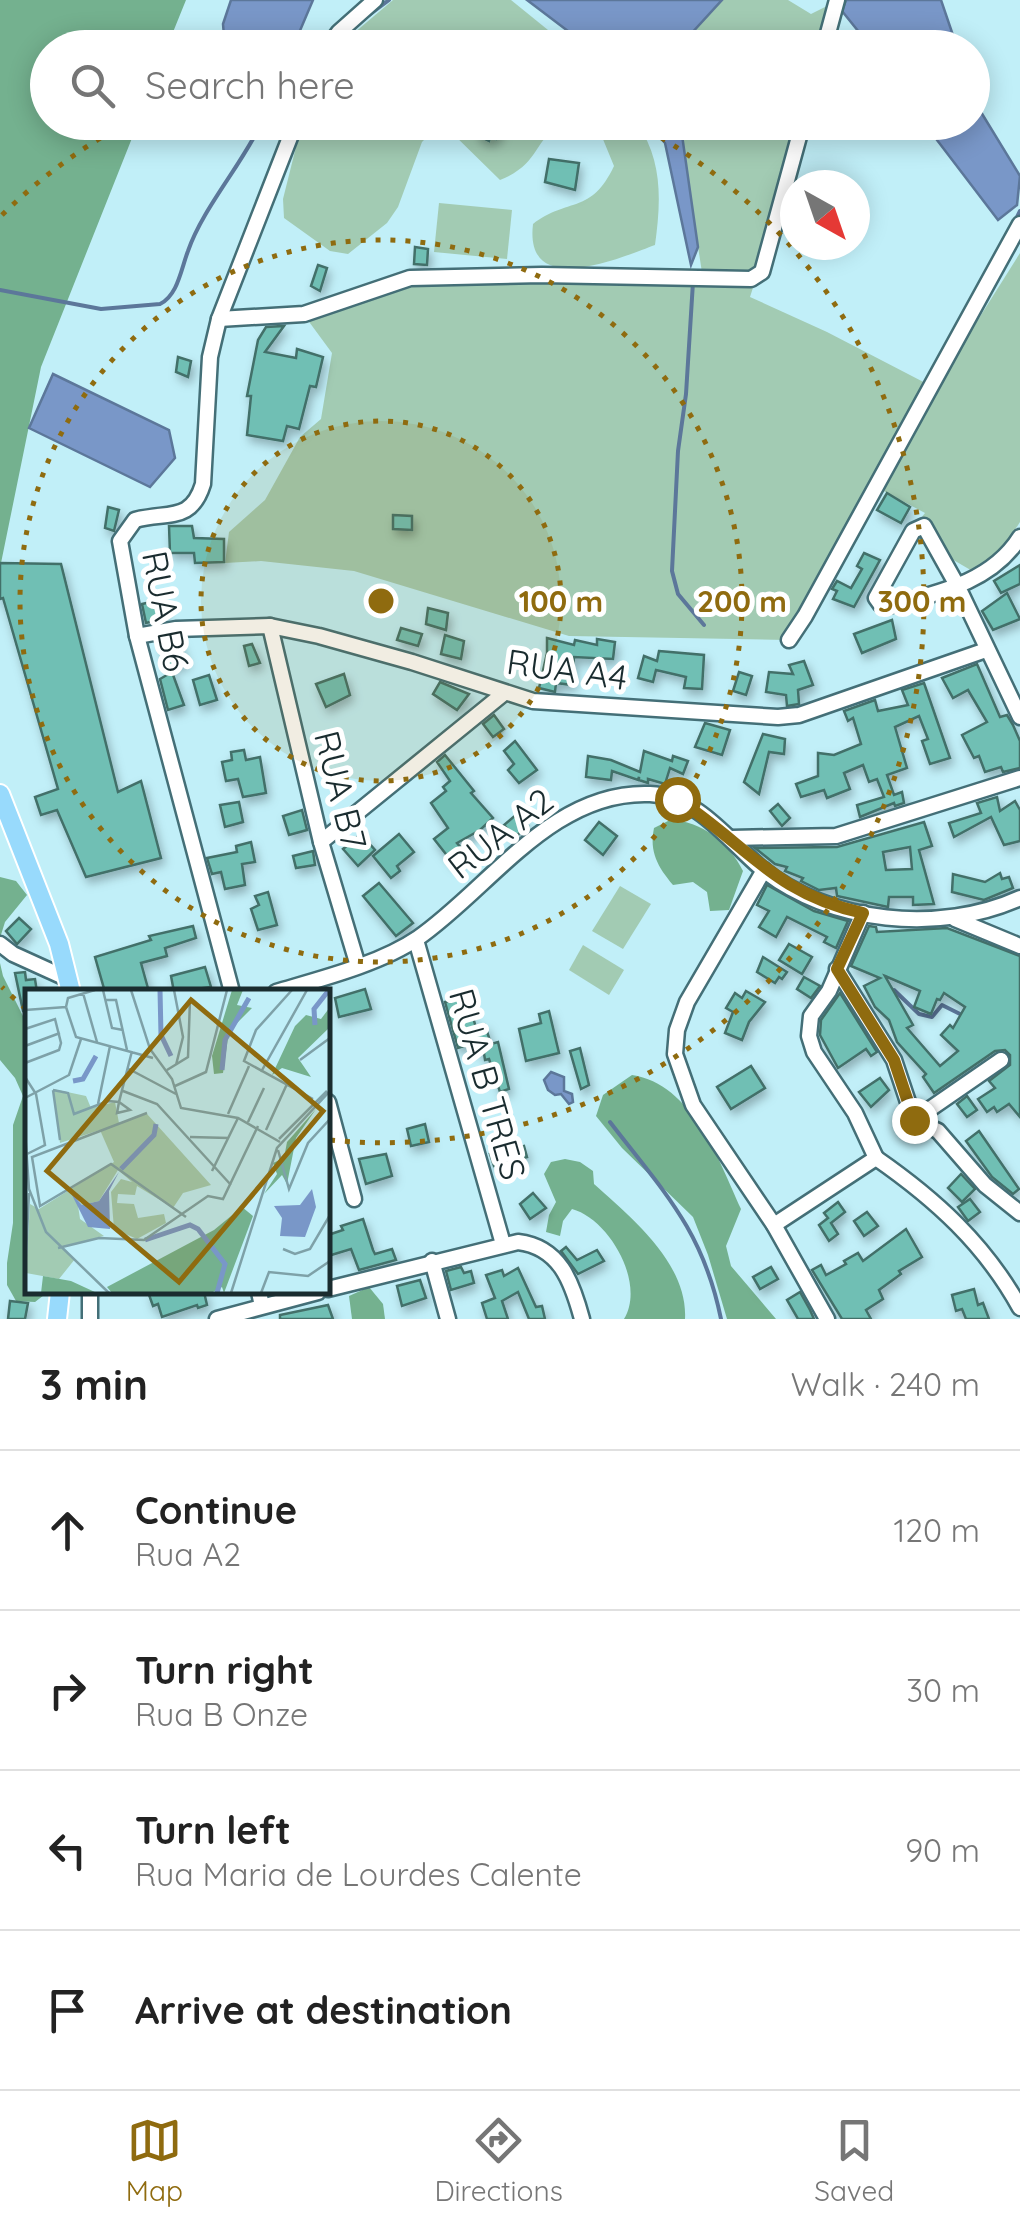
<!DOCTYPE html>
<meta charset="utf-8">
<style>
body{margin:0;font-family:Quicksand,sans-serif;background:#f2f2f2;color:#222}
.compass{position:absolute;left:780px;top:170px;width:90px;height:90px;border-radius:50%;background:#fff;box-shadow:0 5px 25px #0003;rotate:140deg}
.stop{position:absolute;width:30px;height:30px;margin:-22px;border:8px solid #8f6b0f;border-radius:50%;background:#fff}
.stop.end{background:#8f6b0f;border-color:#fff;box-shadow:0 2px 10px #0008}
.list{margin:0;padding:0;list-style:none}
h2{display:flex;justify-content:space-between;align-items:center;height:130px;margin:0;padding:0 40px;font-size:42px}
h2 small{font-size:32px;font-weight:400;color:#767676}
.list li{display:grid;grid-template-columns:65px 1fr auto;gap:30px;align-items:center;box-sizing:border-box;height:160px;padding:0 40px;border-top:2px solid #e0e0e0}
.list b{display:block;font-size:38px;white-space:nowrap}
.list p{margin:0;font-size:32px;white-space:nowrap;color:#767676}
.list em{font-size:32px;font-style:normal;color:#767676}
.icon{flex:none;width:55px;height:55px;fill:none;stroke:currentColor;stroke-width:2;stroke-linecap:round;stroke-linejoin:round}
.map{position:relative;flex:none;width:1020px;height:1319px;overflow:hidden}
.search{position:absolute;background:#fff;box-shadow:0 5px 25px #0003;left:30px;right:30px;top:30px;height:110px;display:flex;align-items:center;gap:25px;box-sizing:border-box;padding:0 35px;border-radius:55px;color:#767676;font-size:38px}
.sheet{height:770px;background:#fff}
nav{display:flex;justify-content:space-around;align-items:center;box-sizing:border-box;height:140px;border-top:2px solid #e0e0e0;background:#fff;font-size:28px;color:#767676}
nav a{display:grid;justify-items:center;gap:5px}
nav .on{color:#8f6b0f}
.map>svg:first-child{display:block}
.green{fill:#a2cbb3}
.forest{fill:#74b18f}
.water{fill:#7997c8;stroke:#5c779a;stroke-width:2.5}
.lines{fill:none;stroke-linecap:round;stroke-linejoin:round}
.stream{stroke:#5c779a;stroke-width:4}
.building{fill:#70bfb4;stroke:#436f69;stroke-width:2.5;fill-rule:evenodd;filter:url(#shadow)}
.minor-casing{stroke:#446f77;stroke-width:19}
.major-casing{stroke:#fff;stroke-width:22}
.minor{stroke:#fff;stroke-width:14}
.major{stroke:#98dafc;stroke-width:18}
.route{stroke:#8f6b0f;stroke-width:12}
.ring{fill:none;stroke:#8f6b0f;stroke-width:5;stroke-dasharray:5 10}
.labels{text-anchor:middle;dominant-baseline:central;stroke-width:10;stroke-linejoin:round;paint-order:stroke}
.street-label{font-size:35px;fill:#1a2c2f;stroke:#fff}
.inset-river{fill:none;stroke:#7997c8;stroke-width:5}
.inset-road{fill:none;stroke:#7ea1a8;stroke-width:2.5}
.view{fill:#8f6b0f;fill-opacity:0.15;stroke:#8f6b0f;stroke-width:5}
.inset-edge{fill:none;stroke:#1a2c2f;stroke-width:5}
.centre{fill:#8f6b0f;stroke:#fff;stroke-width:5}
.ring-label{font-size:30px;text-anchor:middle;font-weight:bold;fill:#8f6b0f;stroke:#fff;stroke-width:10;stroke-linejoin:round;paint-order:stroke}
</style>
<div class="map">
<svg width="1020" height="1319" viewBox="0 0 1020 1319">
<defs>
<filter id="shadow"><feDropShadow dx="3" dy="5.5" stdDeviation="5" flood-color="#0004"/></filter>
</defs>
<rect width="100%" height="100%" fill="#c1eff8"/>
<g class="green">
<polygon points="393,0 511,0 569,47 345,47 354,33"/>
<polygon points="722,0 788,0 811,14 827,6 828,0 846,0 830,47 678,48"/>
<path d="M 302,123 L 562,123 C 532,142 540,164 500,180 L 448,129 L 430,134 L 422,142 L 398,207 L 387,223 L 348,254 L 330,251 L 284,218 L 283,199 Z"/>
<path d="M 589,123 L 637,123 C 663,161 661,201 655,245 C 620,258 524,300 533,224 C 568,197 591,215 614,166 L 600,132 Z"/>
<polygon points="679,123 806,123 750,297 827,332 935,388 1020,253 1020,522 1000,553 974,572 914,537 913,528 925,513 878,488 786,640 569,636 354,571 261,561 225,563 229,532 265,500 300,437 321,419 332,353 307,319 403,276 703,279"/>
<polygon points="439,203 512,210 507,259 434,252"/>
<polygon points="620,886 651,904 623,949 592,931"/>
<polygon points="583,945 624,970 609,995 569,970"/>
</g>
<g class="forest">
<polygon points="0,0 186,0 167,47 48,48 48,122 138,123 41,367 0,568"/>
<path d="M 670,820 C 701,820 730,844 743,871 L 729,910 L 710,911 L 707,892 L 693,882 L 673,885 C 658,867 649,852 654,828 Z"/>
<polygon points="0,877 16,881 27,895 5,922 0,938"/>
<polygon points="0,963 3,976 27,1024 28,1292 48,1292 35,1302 16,1301 7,1285 7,1263 13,1223 13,1125 23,1096 15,1078 0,1060"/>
<path d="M 632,1075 C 692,1084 719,1160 741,1209 L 726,1246 L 731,1266 L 776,1319 L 727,1319 L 708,1255 L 693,1217 L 622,1148 L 596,1116 L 603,1095 Z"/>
<path d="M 565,1159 L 580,1162 L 593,1171 L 594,1184 C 632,1218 688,1264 685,1319 L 624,1319 C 646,1283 609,1219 572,1209 L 563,1221 L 560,1236 L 546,1232 L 549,1215 L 556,1202 L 544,1174 L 551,1162 Z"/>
<polygon points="369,1287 383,1304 385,1319 352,1319 349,1296"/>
</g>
<g class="water">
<polygon points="231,0 313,0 293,47 239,47 224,36 223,24"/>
<polygon points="527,0 722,0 678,48 589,47"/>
<polygon points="846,0 941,0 957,47 871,47 842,11"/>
<polygon points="973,99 1020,176 1017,205 998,220 924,123 972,122"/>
<polygon points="646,123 679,123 681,128 698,247 691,265 665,143"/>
<polygon points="53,374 169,430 175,458 150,487 29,428"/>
<polygon points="551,1072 564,1077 564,1091 572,1094 573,1102 569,1104 561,1094 555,1095 548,1090 544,1080"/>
</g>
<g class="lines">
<g class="stream">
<polyline points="369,15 389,0"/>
<polyline points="1015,221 1020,211"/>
<polyline points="693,282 686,394 678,451 672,571 678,594 704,625"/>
<path d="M 0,290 L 101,309 L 160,304 C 178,295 181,269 188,251 C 203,208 241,166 262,122"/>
<polyline points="894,990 919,1014 932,1017 942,1005 962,1015"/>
<path d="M 610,1122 C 663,1191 703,1230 721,1319"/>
</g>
</g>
<g class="building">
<polygon points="480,122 501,126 496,139 490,137 489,141 477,135"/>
<polygon points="549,159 579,163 575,190 545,182"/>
<polygon points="415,247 428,249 427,265 414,264"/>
<polygon points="318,265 327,268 320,291 311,286"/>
<polygon points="284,326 265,352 296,358 297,349 323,357 316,387 310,386 299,429 287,426 283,441 247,435 251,396 247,396 258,340 266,327"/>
<polygon points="178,357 191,361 188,377 176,372"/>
<polygon points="887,493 910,507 901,523 877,510"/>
<polygon points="108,507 119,510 114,531 105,528"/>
<polygon points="393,515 412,516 412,530 393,529"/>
<polygon points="169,526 192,526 194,538 224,539 224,562 195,563 194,553 170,553"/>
<polygon points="864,553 880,560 854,607 833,599 837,591 832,589 837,581 851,588 862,569 857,566"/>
<polygon points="0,563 61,564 118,792 141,781 161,858 86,877 57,810 41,815 35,797 58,789 3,598 0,599"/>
<polygon points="1020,565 1020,584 1001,593 994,581"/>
<polygon points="1007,593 1020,619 993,630 982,611"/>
<polygon points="160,600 166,618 146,623 142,604"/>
<polygon points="428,608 448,613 446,630 426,624"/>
<polygon points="892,620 896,639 862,653 854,634"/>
<polygon points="401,628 422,634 418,646 397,640"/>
<polygon points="445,635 464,641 461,659 441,654"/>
<polygon points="547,638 574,645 575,640 597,645 597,639 615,642 613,659 574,657 572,685 556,683 555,692 539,688 547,653"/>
<polygon points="179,641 186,663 167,668 159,645"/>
<polygon points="252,644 260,663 249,666 244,646"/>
<polygon points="659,651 704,655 702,689 684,688 686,677 656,670 653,682 638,678 644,656 657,661"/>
<polygon points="804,661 813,685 798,690 799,704 787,706 786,695 766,692 769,672 793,674 789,665"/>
<polygon points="977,664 1000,717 1007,715 1013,725 1020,741 1020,768 1003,772 1001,767 985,772 979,756 974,758 962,735 987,722 968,690 953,698 942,678"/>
<polygon points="172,672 184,705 168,710 160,679"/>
<polygon points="739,672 752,676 746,695 733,691"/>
<polygon points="344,674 350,695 326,707 316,684"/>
<polygon points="209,675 217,700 200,705 193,680"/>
<polygon points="440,682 469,694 457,710 433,694"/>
<polygon points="924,683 950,758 930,764 922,741 928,739 919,716 895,727 907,768 887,775 894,795 902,792 904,803 895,806 894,803 860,817 857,805 884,797 877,779 869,782 863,765 844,773 850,789 827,798 824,790 801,797 796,784 818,776 818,753 834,755 861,744 853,718 848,721 844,711 875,700 878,711 908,705 902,690"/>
<polygon points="494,715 504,729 493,737 483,724"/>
<polygon points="705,723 730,730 722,755 695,747"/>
<polygon points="763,734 785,739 784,754 769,752 759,794 744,782"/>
<polygon points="515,741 537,770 519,783 508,770 514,764 504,751"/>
<polygon points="244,750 246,760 260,757 266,793 243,797 238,779 226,781 222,762 232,760 231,752"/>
<polygon points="644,751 672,761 673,756 688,761 683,774 670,768 665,784 648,779 648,783 639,780 639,777 638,780 612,771 611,780 586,777 588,756 611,760 640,772"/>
<polygon points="445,755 474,791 471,793 493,818 480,830 457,843 466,854 453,863 434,839 448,828 431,803 446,791 443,787 450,781 437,762"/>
<polygon points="997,797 1000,811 1015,801 1020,810 1020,841 1004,845 991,817 954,837 949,823 981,813 977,803"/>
<polygon points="239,802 243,822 225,827 220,805"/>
<polygon points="778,804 790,818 782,826 770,811"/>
<polygon points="302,810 307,830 289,835 283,816"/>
<polygon points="517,814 528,826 515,837 504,825"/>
<polygon points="599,822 617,836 603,855 585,840"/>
<path d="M 924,822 L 932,846 L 919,850 L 934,904 L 913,905 L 913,897 L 889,897 L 888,907 L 837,896 L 836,888 L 819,890 L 801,881 L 803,878 L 785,871 L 787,867 L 775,864 L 755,848 L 837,847 ZM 910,847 L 912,869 L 886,870 L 883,852 Z"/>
<polygon points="361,834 375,850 358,866 343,849"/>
<polygon points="399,834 414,852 397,866 400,871 391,878 373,856"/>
<polygon points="251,842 255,862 242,864 245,885 225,889 221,872 212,874 207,858 237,852 236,846"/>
<polygon points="313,851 315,865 296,868 293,856"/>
<polygon points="1000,873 1002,879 1009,877 1013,888 984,900 952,892 953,874 985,882"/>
<polygon points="379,883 413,923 396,936 363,896"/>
<polygon points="767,885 814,911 848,921 836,948 824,942 827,937 787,917 776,937 759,927 769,911 757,905"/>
<polygon points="268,892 277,925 258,930 251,909 259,905 255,896"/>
<polygon points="19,918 31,929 17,944 6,931"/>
<polygon points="193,926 196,938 165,948 167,956 141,963 149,992 105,992 95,957 151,940 149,936"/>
<path d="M 869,926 L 876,927 L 877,932 L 947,928 L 1020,956 L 1020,1117 L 1009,1104 L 997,1112 L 994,1107 L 987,1112 L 978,1099 L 995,1088 L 989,1081 L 1010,1065 L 1010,1055 L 1005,1050 L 995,1051 L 934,1093 L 923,1077 L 926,1074 L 897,1042 L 889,1020 L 875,1007 L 864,986 L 880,978 L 851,966 ZM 885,976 L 920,991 L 914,1007 L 931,1014 L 937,999 L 940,1000 L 944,993 L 965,1007 L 953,1028 L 950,1025 L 941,1035 L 958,1051 L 940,1066 L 907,1028 L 913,1025 Z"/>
<polygon points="789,944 812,957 802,974 779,960"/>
<polygon points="763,957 787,972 782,979 779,977 775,983 757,972"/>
<polygon points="205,967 211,987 174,992 171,976"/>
<polygon points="25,972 26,980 35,979 37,992 28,992 28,1011 23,1011 15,973"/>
<polygon points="804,977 820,986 811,998 797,989"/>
<polygon points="365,989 371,1009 339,1017 335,998"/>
<polygon points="746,991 765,1002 749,1022 742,1040 725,1033 733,1012 726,1008 735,993 742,998"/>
<polygon points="840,993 877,1052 871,1056 866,1049 838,1068 820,1035 821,1020"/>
<polygon points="459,999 464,1019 473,1017 476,1028 485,1025 491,1044 498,1042 509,1089 500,1092 489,1059 485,1060 483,1047 476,1050 474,1043 458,1048 445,1002"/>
<polygon points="549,1011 559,1053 526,1061 519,1029 541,1023 539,1014"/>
<polygon points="580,1048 589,1085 581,1089 570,1051"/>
<polygon points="751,1066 765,1088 731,1109 717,1087"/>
<polygon points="880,1078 889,1090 871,1107 859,1092"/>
<polygon points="967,1096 977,1110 967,1117 957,1104"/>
<polygon points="425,1124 429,1142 411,1146 407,1129"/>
<polygon points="979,1131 1019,1189 1013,1194 992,1177 966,1141"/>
<polygon points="524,1146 527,1157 494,1166 490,1154"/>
<polygon points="386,1154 392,1176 366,1184 359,1159"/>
<polygon points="961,1174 975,1189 962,1202 948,1188"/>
<polygon points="533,1193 546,1208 530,1219 520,1204"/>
<polygon points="970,1199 980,1212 968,1221 958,1207"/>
<polygon points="838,1202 845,1212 831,1223 838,1234 829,1241 819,1225 828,1218 824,1213"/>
<polygon points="867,1212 878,1226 864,1236 854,1221"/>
<polygon points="363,1219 373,1250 375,1254 392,1249 396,1260 359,1270 351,1249 328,1256 328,1235 343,1230 341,1226"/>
<polygon points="906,1229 922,1257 899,1271 901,1274 879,1290 883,1299 866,1310 871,1319 842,1319 812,1270 821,1265 826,1275 846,1264 844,1261 858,1253 863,1261"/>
<polygon points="566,1247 577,1260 597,1250 604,1261 578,1274 561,1251"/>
<polygon points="461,1267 464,1273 471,1271 474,1283 451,1290 446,1271"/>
<polygon points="771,1267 778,1279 760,1289 753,1277"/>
<polygon points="518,1268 536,1307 542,1306 545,1319 529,1319 518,1292 502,1301 508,1319 487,1319 482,1303 495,1298 486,1275 502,1270 504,1276"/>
<polygon points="420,1280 426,1298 402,1306 397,1286"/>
<polygon points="974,1289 978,1305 983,1303 989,1319 966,1319 962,1309 956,1311 952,1295"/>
<polygon points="148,1292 204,1292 207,1305 198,1308 197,1305 162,1317 158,1304 153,1306"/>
<polygon points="800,1292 810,1310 814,1319 798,1319 787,1300"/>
<polygon points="10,1301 28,1303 25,1319 8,1319"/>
<polygon points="328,1305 333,1319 280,1319 280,1315"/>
</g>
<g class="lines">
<defs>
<g id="minor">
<polyline points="327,48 339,32 375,0"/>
<polyline points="824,48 837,0"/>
<polyline points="219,319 304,314 410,278 542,275 751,279 762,272 803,122"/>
<path d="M 1020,537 C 991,583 937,593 888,606 L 881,605 L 876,598 L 913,531 L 924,526 L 958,587 L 1020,717"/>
<polyline points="270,626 321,842 358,966"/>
<polyline points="137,636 176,629 270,626 319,636 412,662 533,701 778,717 799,715 986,650"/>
<polyline points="789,640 805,616 1020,224"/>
<polyline points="731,838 836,836 1020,778"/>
<polyline points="321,842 503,694"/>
<polyline points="764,870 687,1002 677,1030 675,1054 693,1105 774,1225 827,1319"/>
<polyline points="863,913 829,991 811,1016 809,1036 814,1052 855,1113 876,1158"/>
<polyline points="955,919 1020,946"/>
<polyline points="416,940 503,1244"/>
<polyline points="0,944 13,954 68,979"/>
<polyline points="837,969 894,1060 914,1120 938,1131 985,1185 1020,1213"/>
<path d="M 232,992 L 137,636 L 120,541 L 135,520 C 168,511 191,523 203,484 L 210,357 L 219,319 L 296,122"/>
<path d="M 276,992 C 320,979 380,964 418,938 C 490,888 552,790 650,794 C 697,796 728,840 761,868 C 829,924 941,934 1020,898"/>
<polyline points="328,1102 354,1199"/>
<polyline points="914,1120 1001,1060"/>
<path d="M 876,1158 C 935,1199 985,1244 1020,1308"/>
<polyline points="774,1225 876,1158"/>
<polyline points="432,1261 448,1319"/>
<path d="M 328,1289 L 518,1242 C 560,1247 572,1282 582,1319"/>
<polyline points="90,1292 90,1319"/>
<polyline points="259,1292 262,1306"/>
<polyline points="217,1319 318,1292"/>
</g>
<g id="major">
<polyline points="0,794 59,944 71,992"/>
<polyline points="57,1319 60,1292"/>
</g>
</defs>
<use href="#minor" class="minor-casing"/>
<use href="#major" class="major-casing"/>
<use href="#minor" class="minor"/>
<use href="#major" class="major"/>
</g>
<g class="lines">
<path class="route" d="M 677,799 C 747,845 775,894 863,913 L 837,969 L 894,1060 L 914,1120"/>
</g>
<circle cx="381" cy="601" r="180" fill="#8f6b0f" fill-opacity=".12"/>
<g class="ring">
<circle cx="381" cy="601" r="180"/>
<circle cx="381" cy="601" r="361"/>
<path d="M26 1009A541 541 0 0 1 2 987M2 215A541 541 0 0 1 127 123M635 123A541 541 0 0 1 329 1140"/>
</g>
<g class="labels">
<g class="street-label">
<text transform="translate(166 611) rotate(79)">RUA B6</text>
<text transform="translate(567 669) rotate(8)">RUA A4</text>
<text transform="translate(341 790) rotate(76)">RUA B7</text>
<text transform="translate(500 833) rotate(-38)">RUA A2</text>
<text transform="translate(488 1084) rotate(74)">RUA B TRES</text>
</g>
</g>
<g transform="translate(25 989)">
<rect width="305" height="305" fill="#c1eff8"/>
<path d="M 28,100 L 61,107 L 66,119 L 90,113 L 94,134 L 122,125 L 186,196 L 158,204 L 148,219 L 112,197 L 110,206 L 93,205 L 92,214 L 109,215 L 113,229 L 139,225 L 141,234 L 112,250 L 89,240 L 86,203 L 96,190 L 107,193 L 93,181 L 74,212 L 57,216 L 51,203 L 55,230 L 79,247 L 36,258 L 50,270 L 34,290 L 1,284 L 5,215 L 14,220 L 89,173 L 75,141 L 35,154 Z" fill="#a2cbb3"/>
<path d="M 207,1 L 218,1 L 212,16 L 227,19 L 204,42 L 198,84 L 189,85 L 187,67 ZM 305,18 L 305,38 L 273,69 L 286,88 L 257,79 L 247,86 L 270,37 L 281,26 L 296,30 ZM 291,120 L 271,149 L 262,195 L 257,186 L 239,205 L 252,185 L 248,174 L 259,169 L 262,153 ZM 217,218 L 228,227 L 199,304 L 197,298 L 186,304 L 87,304 L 82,298 L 189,241 ZM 18,287 L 46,292 L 72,304 L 16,304 Z" fill="#74b18f"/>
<path d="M 94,183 L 84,202 L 85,240 L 63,238 L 46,204 L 57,216 L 74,212 ZM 287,200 L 291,218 L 280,248 L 255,247 L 257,229 L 249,217 L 275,216 Z" fill="#7997c8"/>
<path class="inset-river" d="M 135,1 L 136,46 L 146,67M 290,36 L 289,20 L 304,1M 197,81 L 200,51 L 224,9M 48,92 L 58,90 L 71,67M 96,180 L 129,146 L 131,135M 120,251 L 165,236 L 173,240 L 200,275 L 192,304"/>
<path class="inset-road" d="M 78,1 L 87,39 L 98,41M 106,1 L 125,60 L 147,90 L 156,119 L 213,129 L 255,153M 149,1 L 158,48 L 151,76M 267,1 L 231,41 L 219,72 L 288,110M 58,4 L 72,53M 80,11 L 91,11 L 102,61M 41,18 L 51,48 L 128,69M 41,18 L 43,9 L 70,1M 0,21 L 41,18M 0,40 L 30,30 L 36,54 L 34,61 L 0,74M 0,57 L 35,44M 275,71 L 305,49M 102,79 L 151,105M 142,81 L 163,68 L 165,11M 236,83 L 282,1M 0,88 L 11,105 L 20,156 L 2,165M 150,97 L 181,83 L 202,1M 28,101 L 43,104 L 49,125 L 83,112 L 94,113 L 105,121 L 92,124 L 94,113 L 107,62M 28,101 L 35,151M 98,102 L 132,115 L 206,196M 0,109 L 44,86 L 56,50M 73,115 L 85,57M 122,124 L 7,168 L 15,217 L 86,175 L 161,228M 203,125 L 224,77M 223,133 L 239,99M 241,141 L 262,95M 0,142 L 4,200 L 21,243 L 84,304M 165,148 L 204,149M 254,150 L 302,102M 253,161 L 264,200 L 283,154 L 305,130M 187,182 L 213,129M 33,259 L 74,249 L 119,251 L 183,207 L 198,210 L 233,137M 258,260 L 270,265 L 285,260 L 305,226M 0,286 L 4,204M 206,304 L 252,159 L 305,102M 236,304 L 244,283 L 283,287 L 305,272"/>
<path class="view" d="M 166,11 L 298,122 L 154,293 L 22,182 Z"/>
<rect width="305" height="305" class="inset-edge"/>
</g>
<circle cx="381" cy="601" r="15" class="centre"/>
<g class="ring-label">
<text x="561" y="612">100 m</text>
<text x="742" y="612">200 m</text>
<text x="922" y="612">300 m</text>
</g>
</svg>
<svg class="compass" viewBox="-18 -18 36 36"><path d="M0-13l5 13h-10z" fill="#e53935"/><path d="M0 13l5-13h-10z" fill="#767676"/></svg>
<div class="stop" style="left:677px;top:799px"></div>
<div class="stop end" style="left:914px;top:1120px"></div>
<div class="search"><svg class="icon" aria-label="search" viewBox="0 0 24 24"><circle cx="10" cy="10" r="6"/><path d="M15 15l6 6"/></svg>Search here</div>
</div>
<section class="sheet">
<h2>3 min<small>Walk · 240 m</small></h2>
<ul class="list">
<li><svg class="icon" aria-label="ahead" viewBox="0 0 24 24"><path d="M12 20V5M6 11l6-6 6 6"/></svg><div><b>Continue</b><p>Rua A2</p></div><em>120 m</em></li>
<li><svg class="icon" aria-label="right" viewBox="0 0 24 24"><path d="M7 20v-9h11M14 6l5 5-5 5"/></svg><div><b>Turn right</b><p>Rua B Onze</p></div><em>30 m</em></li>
<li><svg class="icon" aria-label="left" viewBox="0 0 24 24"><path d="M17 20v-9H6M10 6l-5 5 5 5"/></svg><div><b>Turn left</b><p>Rua Maria de Lourdes Calente</p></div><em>90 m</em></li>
<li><svg class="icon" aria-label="arrive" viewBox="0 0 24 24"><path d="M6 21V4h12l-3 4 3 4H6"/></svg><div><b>Arrive at destination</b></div></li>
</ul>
</section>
<nav>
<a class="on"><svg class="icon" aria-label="map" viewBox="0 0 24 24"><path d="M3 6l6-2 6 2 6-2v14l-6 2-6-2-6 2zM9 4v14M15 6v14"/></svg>Map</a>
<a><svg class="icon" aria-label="directions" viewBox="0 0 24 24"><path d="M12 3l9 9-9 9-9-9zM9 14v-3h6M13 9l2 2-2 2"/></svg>Directions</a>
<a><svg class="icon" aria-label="saved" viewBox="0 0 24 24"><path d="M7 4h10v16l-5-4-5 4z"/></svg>Saved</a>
</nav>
